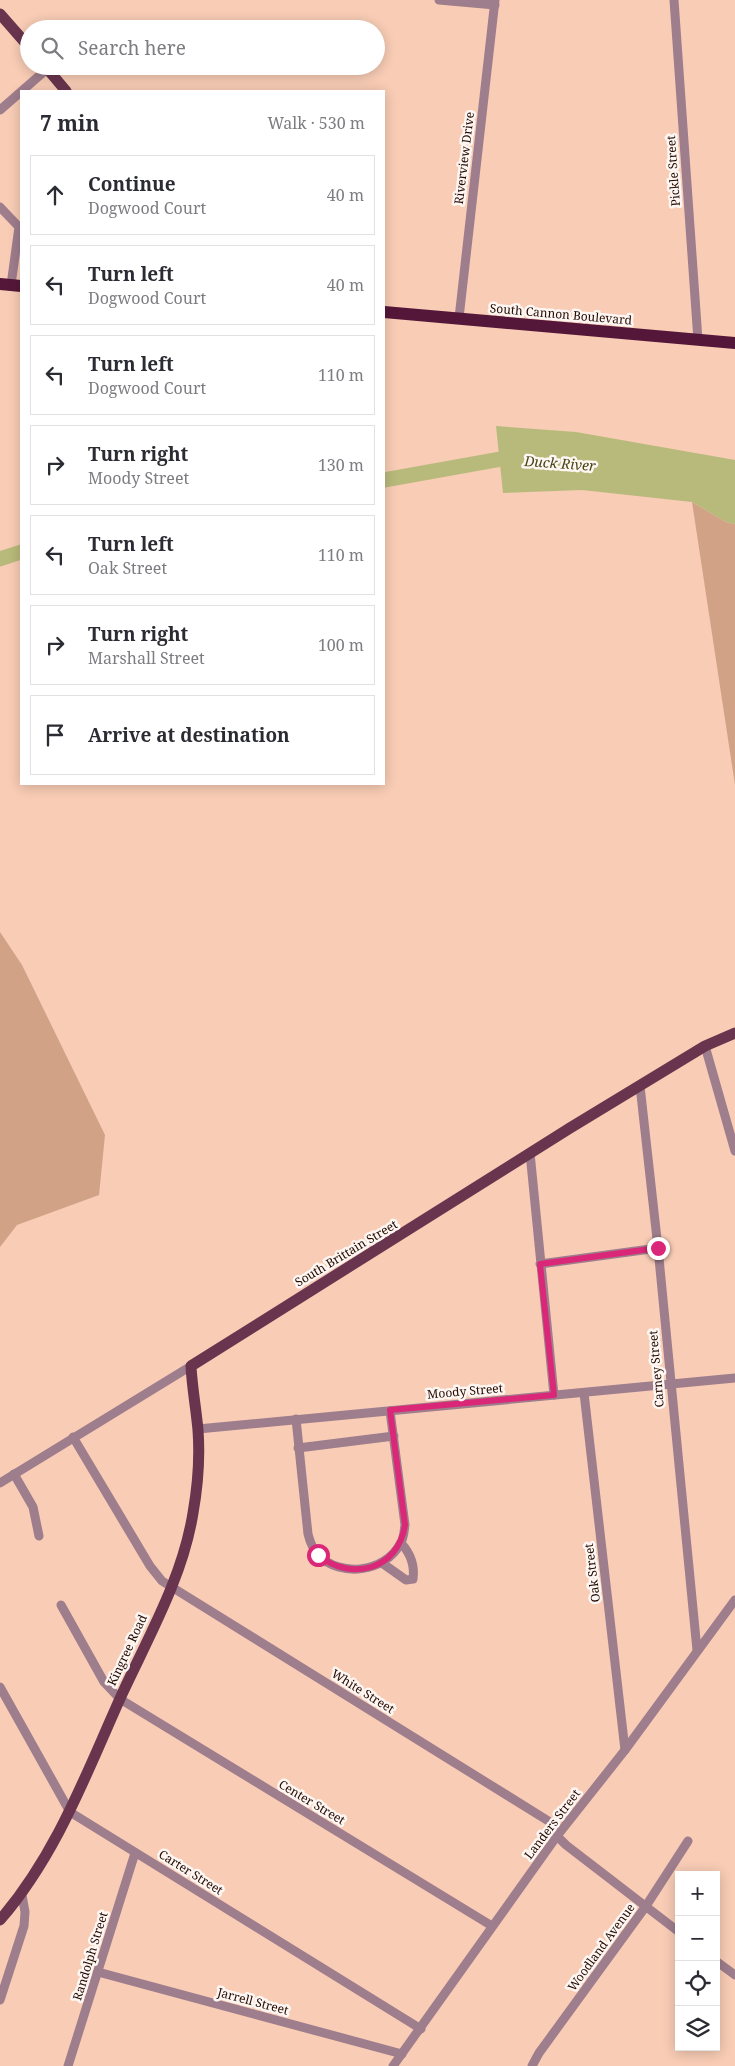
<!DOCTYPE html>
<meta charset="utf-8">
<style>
body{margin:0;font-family:"Noto Serif",serif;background:#f7f7f7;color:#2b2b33}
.controls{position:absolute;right:15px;bottom:15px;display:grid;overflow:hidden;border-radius:0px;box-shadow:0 2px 12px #0003}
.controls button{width:45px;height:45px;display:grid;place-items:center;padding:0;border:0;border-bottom:1px solid #e1e1e2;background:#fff;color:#2b2b33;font:25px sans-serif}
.stop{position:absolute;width:15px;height:15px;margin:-11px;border:4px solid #db2777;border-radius:50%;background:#fff}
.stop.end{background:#db2777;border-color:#fff;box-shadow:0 1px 5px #0008}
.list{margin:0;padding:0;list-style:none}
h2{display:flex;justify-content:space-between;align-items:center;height:65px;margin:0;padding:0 20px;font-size:21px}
h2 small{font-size:16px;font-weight:400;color:#7c7c81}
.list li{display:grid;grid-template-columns:32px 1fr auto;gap:15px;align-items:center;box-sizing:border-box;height:80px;margin:0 10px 10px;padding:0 10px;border:1px solid #e1e1e2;border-radius:0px}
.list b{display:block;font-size:19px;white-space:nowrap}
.list p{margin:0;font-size:16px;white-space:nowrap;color:#7c7c81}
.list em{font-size:16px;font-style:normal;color:#7c7c81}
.icon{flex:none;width:28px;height:28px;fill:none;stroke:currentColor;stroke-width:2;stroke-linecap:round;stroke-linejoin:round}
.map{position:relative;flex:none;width:735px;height:2066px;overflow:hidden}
.search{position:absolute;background:#fff;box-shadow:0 2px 12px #0003;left:20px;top:20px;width:365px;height:55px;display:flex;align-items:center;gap:12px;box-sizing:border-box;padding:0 18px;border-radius:28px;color:#7c7c81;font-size:19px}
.panel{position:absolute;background:#fff;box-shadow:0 2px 12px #0003;left:20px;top:90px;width:365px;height:695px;border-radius:0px}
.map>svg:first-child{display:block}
.green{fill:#d2a287}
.water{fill:#b8ba7b}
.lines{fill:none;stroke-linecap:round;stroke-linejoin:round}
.river{stroke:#b8ba7b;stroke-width:15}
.minor{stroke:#9e7d8c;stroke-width:9}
.major{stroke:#69344e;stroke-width:11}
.highway{stroke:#551739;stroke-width:12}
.route{stroke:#db2777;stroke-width:6}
.labels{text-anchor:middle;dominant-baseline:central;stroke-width:5;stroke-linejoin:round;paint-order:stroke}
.street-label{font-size:12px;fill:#220a00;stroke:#fef6f2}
.water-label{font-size:14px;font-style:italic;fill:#444515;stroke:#fef6f2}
</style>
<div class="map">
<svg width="735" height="2066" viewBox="0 0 735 2066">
<rect width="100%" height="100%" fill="#f8ccb5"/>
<g class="green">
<polygon points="692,502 726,522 735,524 735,785"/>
<polygon points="0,932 22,965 105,1135 99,1195 17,1225 0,1247"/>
</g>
<polygon class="water" points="496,426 576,432 735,460 735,524 726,522 692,502 582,490 503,493"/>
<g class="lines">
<g class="river">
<polyline points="384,480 501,459 518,460"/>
<polyline points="0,559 21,552"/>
</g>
<g class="minor">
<polyline points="439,0 495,5"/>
<polyline points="674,0 698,340"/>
<polyline points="0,110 47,69"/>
<polyline points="0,207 19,227 11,285"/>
<polyline points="459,318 495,0"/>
<polyline points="705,1046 735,1151"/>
<polyline points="640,1086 658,1248 697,1650"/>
<polyline points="530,1153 554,1395"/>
<polyline points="540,1264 658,1248"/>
<polyline points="584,1393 625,1750"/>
<path d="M 296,1419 L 308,1534 C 310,1542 313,1549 318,1555 C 341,1578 385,1572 400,1544 C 404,1539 404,1531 405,1525 L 390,1411"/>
<polyline points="198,1429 735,1378"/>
<polyline points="73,1437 150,1566 162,1581 550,1822 557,1836 566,1845 679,1932"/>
<polyline points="298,1448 394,1436"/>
<polyline points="14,1474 33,1507 39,1536"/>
<polyline points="0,1483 191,1366"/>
<path d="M 382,1563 L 406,1580 L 413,1579 C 415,1565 410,1553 401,1543"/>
<polyline points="61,1605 104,1682 120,1699 492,1926"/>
<polyline points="0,1687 70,1812 421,2029"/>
<polyline points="716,1961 735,1975"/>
<polyline points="98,1972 402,2054"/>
<polyline points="0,2000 24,1926 25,1912 22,1895"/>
<polyline points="68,2066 135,1853"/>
<polyline points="393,2066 557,1836 625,1750 735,1600"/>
<polyline points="532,2066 539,2053 646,1906 688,1841"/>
</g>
<g class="major">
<polyline points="0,14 29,47"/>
<polyline points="45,66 66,91"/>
<path d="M 0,1920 C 58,1853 87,1771 123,1692 C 150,1634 183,1576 193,1513 C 198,1485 200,1458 198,1430 C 196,1408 192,1387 191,1366 L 570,1128 L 705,1046 L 735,1033"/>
</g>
<g class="highway">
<polyline points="0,284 21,286"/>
<polyline points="384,312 735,343"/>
</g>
</g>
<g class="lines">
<path class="route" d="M 318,1555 C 351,1582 398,1570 405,1525 L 390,1410 L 554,1395 L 540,1264 L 658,1248"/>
</g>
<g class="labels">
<g class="street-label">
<text transform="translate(464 158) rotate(-83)">Riverview Drive</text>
<text transform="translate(673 171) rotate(-94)">Pickle Street</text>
<text transform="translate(561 314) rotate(5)">South Cannon Boulevard</text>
<text transform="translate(346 1253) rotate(-31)">South Brittain Street</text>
<text transform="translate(656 1369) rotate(-95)">Carney Street</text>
<text transform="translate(465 1391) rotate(-5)">Moody Street</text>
<text transform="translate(592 1573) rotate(-97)">Oak Street</text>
<text transform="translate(127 1650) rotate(-65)">Kingree Road</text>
<text transform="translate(363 1691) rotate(32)">White Street</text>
<text transform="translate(312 1802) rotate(31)">Center Street</text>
<text transform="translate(552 1824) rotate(-53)">Landers Street</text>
<text transform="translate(191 1872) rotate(32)">Carter Street</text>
<text transform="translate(601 1947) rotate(-54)">Woodland Avenue</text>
<text transform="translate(90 1956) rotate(-73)">Randolph Street</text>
<text transform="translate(253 2001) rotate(15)">Jarrell Street</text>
</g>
<g class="water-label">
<text transform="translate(560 463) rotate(4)">Duck River</text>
</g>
</g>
</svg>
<div class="controls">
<button>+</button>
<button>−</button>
<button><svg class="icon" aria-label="locate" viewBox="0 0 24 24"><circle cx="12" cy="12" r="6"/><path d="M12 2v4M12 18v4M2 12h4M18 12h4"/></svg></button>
<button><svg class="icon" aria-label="layers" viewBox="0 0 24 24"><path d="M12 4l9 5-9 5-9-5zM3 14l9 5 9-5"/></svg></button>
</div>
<div class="stop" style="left:318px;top:1555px"></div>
<div class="stop end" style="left:658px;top:1248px"></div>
<div class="search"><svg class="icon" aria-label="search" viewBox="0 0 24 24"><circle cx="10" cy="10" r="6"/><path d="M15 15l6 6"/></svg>Search here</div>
<section class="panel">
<h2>7 min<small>Walk · 530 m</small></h2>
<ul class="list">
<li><svg class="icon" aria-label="ahead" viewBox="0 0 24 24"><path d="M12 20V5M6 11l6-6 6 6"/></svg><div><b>Continue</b><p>Dogwood Court</p></div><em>40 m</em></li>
<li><svg class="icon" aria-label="left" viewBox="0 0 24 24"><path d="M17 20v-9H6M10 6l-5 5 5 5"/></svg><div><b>Turn left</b><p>Dogwood Court</p></div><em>40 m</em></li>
<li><svg class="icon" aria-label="left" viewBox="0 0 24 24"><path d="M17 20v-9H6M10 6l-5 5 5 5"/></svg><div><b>Turn left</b><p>Dogwood Court</p></div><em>110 m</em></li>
<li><svg class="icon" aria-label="right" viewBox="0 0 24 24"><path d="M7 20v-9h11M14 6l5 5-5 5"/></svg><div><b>Turn right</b><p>Moody Street</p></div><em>130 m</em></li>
<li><svg class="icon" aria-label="left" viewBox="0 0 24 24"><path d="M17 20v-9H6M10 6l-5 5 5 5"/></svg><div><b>Turn left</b><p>Oak Street</p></div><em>110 m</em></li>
<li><svg class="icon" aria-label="right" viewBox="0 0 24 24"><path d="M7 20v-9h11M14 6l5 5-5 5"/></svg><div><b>Turn right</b><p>Marshall Street</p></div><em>100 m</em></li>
<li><svg class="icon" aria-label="arrive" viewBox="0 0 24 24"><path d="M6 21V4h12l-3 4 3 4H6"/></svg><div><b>Arrive at destination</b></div></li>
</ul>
</section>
</div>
